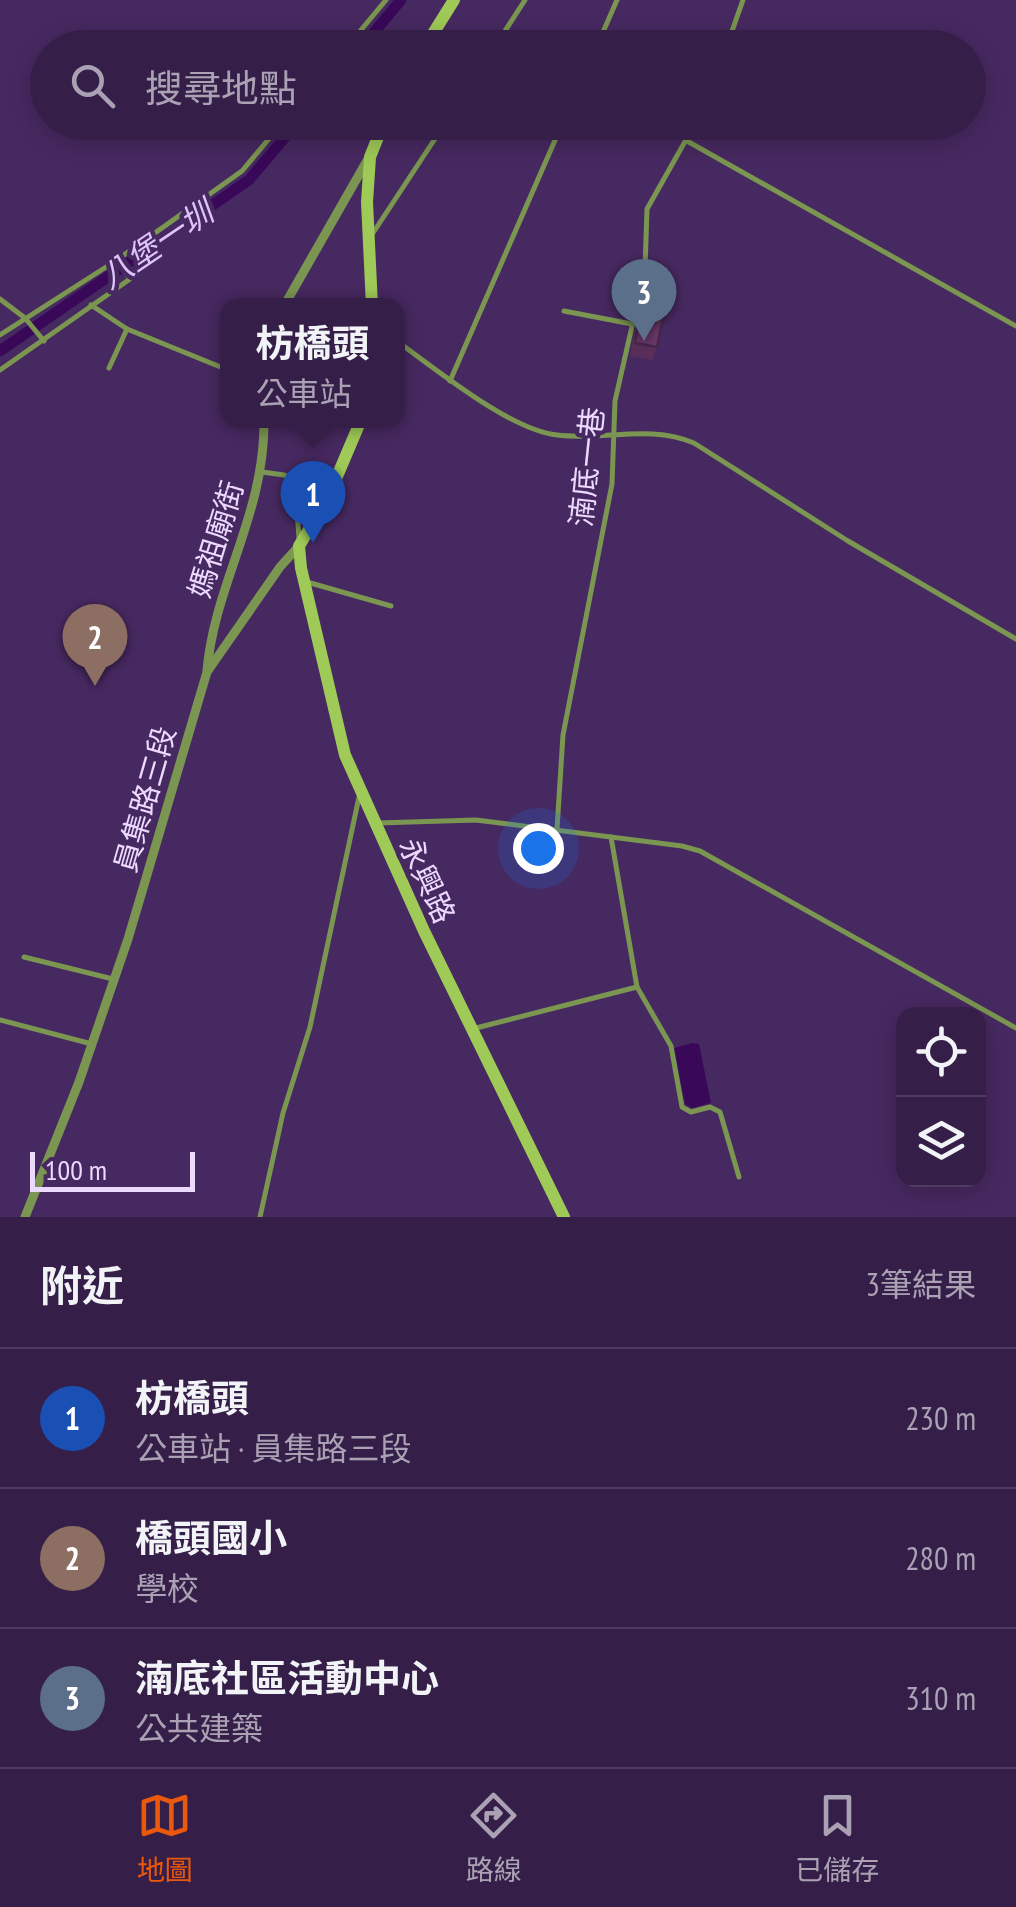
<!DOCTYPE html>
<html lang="zh-TW">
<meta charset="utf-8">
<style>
body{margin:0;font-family:"PT Sans Narrow","Noto Sans TC",sans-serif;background:#402c53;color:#f1f3f6}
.controls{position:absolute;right:30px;bottom:30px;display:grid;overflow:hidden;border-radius:20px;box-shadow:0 5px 25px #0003}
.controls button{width:90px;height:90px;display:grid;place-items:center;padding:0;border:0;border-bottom:2px solid #4f3d61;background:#351f49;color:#f1f3f6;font:50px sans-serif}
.scale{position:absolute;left:30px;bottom:25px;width:165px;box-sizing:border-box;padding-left:10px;border:5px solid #ebdafd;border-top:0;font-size:28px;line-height:35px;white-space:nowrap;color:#ebdafd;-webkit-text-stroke:8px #472961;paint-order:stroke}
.you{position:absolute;left:538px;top:848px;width:35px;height:35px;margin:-25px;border:8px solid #fff;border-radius:50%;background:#1a73e8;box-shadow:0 0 0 15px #1a73e833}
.badge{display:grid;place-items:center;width:65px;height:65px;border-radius:50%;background:#ea580c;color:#fff;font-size:32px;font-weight:700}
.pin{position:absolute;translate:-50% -82px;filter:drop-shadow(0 2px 5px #0008)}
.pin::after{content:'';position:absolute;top:52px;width:35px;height:30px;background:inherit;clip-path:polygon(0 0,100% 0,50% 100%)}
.popup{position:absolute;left:220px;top:298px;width:185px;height:130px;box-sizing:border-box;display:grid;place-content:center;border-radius:20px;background:#351f49;filter:drop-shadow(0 2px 8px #0005);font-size:32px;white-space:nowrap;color:#aaa2b4}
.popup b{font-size:38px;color:#f1f3f6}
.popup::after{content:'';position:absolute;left:50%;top:100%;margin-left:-20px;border:20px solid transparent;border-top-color:#351f49}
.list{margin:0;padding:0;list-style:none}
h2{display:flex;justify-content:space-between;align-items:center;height:130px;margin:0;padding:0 40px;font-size:42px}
h2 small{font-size:32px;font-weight:400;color:#aaa2b4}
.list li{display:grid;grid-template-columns:65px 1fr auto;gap:30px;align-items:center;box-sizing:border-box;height:140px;padding:0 40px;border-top:2px solid #4f3d61}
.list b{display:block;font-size:38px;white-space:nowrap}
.list p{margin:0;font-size:32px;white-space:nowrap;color:#aaa2b4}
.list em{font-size:32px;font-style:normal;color:#aaa2b4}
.icon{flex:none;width:55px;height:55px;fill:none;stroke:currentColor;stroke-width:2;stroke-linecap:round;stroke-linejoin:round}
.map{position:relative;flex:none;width:1016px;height:1217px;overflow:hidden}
.search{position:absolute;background:#351f49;box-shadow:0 5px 25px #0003;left:30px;right:30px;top:30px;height:110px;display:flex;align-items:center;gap:25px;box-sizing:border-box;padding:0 35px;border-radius:55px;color:#aaa2b4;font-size:38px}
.sheet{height:550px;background:#351f49}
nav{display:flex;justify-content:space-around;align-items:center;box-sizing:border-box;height:140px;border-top:2px solid #4f3d61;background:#351f49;font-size:28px;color:#aaa2b4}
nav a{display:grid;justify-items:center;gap:5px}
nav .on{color:#ea580c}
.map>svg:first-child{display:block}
.water{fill:#390859}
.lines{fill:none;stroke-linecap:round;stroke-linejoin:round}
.canal{stroke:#390859;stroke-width:11}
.lane{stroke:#7b9651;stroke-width:5}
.street{stroke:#7b9651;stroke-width:9}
.secondary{stroke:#9fca57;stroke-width:12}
.wall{fill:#592f59}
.building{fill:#683768;stroke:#492649;stroke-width:2.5}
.labels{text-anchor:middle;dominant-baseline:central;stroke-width:9;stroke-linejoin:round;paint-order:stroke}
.street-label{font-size:30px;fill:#ebdafd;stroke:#472961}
.water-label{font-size:32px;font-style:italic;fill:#dec4f9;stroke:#472961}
</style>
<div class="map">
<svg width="1016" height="1217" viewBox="0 0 1016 1217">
<rect width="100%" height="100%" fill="#472961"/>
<polygon class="water" points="692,1043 699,1044 711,1103 692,1108 685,1104 674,1048"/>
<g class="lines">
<g class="canal">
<polyline points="361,48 401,0"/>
<polyline points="0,351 249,180 298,122"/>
</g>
<g class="lane">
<polyline points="346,48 386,0"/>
<polyline points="494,48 525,0"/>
<polyline points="596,48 617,0"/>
<polyline points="726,48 743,0"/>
<polyline points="687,141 1016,326"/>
<polyline points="373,233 446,122"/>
<polyline points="0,299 25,318 44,341"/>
<polyline points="91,305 127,329 228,370"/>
<polyline points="564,311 632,324"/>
<polyline points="0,335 117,260 242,171 283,122"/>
<path d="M 398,342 C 437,370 510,430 557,435 C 604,441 649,424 694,443 L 848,541 L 1016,639"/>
<polyline points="109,368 127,329"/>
<polyline points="0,370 130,279 117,260"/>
<polyline points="450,381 563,122"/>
<polyline points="262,472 284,475 295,480 299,538"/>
<polyline points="307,582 391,606"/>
<polyline points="378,823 476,820 682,846 700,851 1016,1028"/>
<polyline points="557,829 563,735 612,484 615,401 645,269 647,209 696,122"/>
<polyline points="611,837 637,987"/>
<polyline points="24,957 113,979"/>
<polyline points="0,1020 92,1044"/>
<polyline points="476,1028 637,987 671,1046 682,1107 691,1112 710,1107 720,1112 739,1177"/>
<polyline points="260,1217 283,1113 310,1027 359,797"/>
</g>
<g class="street">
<polyline points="284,306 368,159"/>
<path d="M 207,670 C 215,583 265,514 264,420"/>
<polyline points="25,1217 79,1082 128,939 207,672 280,567 299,546"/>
</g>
<g class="secondary">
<polyline points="424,48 454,0"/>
<polyline points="372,306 367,202 370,157 384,122"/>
<polyline points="361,420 327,500 299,546 301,568 345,755 424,931 564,1217"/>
</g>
</g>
<polygon class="wall" points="641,308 657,347 652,360 630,356 636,321"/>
<polygon class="building" points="641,308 664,312 657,347 635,343"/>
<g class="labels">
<g class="street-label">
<text transform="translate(586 467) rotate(-84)">湳底一巷</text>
<text transform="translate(215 539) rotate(-73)">媽祖廟街</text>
<text transform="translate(144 799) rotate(-74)">員集路三段</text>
<text transform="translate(428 880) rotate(65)">永興路</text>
</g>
<g class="water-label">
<text transform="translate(156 244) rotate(-34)">八堡一圳</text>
</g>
</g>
</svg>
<div class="controls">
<button><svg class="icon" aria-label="locate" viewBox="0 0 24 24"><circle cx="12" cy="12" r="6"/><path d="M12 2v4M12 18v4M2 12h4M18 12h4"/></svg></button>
<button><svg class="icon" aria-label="layers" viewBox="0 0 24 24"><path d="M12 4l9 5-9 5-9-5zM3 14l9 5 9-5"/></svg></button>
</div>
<div class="scale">100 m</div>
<div class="you"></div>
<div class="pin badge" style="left:313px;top:543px;background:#1a4fb4">1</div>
<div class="popup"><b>枋橋頭</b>公車站</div>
<div class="pin badge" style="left:95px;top:686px;background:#8d6e63">2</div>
<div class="pin badge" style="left:644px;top:341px;background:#5c6f8a">3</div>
<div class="search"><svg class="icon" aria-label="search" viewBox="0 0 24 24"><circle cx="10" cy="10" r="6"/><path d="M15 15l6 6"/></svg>搜尋地點</div>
</div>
<section class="sheet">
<h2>附近<small>3筆結果</small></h2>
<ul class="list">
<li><span class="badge" style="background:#1a4fb4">1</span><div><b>枋橋頭</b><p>公車站 · 員集路三段</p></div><em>230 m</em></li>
<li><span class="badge" style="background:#8d6e63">2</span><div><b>橋頭國小</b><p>學校</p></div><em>280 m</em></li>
<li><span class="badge" style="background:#5c6f8a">3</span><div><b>湳底社區活動中心</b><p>公共建築</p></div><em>310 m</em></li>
</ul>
</section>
<nav>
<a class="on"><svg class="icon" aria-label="map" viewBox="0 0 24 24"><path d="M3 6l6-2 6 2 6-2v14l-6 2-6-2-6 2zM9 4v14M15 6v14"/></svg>地圖</a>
<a><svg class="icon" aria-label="directions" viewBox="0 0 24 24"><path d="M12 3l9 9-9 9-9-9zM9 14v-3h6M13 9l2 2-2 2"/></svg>路線</a>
<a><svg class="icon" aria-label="saved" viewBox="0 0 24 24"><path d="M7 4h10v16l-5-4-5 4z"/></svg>已儲存</a>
</nav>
